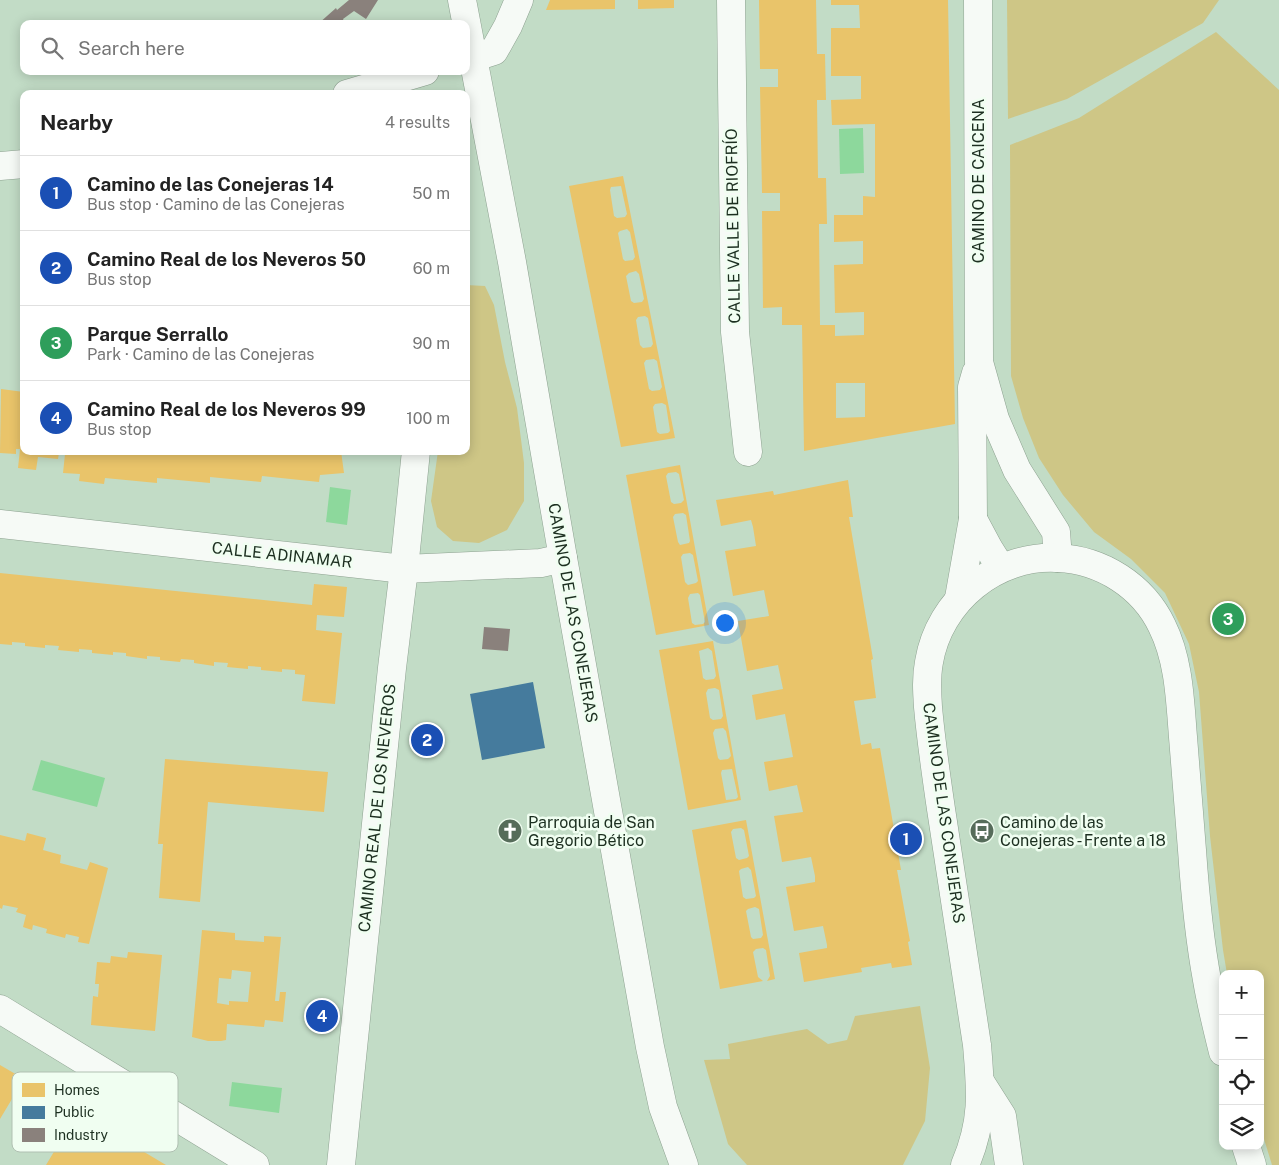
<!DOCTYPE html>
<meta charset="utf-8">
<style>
body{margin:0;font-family:"Public Sans",sans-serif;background:#f6f6f6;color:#222}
.controls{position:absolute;right:15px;bottom:15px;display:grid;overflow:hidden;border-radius:10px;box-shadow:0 2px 12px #0003}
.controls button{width:45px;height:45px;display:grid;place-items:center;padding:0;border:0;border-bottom:1px solid #e0e0e0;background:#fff;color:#222;font:25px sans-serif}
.you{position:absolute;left:724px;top:622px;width:18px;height:18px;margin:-12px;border:4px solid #fff;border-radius:50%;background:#1a73e8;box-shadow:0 0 0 8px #1a73e833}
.badge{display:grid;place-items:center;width:32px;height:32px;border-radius:50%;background:#566c5a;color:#fff;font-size:16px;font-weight:700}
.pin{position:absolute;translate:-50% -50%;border:2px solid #fff;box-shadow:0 1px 5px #0006}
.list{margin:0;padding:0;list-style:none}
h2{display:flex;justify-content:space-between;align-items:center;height:65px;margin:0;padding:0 20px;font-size:21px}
h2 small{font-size:16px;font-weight:400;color:#767676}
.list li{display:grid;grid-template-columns:32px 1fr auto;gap:15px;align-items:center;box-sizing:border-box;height:75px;padding:0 20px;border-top:1px solid #e0e0e0}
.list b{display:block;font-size:19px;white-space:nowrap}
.list p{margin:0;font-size:16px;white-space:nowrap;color:#767676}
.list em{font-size:16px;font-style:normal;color:#767676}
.icon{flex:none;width:28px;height:28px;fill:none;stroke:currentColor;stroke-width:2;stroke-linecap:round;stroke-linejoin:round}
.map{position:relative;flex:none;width:1279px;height:1165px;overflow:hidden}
.search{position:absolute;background:#fff;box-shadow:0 2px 12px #0003;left:20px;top:20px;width:450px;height:55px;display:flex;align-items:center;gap:12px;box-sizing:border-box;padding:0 18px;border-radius:10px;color:#767676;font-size:19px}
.panel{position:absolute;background:#fff;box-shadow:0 2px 12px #0003;left:20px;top:90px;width:450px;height:365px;border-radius:10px}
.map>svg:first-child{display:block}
.green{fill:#cec686}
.water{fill:#8dd89c}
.homes{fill:#e9c46a;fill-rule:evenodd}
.public{fill:#457b9d}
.industry{fill:#8a817c}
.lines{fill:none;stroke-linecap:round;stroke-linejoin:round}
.minor-casing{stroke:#8da190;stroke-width:29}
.major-casing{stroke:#8da190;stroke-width:29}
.minor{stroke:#f6faf6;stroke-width:28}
.major{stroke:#f6faf6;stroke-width:28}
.labels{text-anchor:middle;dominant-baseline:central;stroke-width:5;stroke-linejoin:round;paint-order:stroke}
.street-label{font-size:16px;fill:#1c2f20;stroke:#f0fef1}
.poi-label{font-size:16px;fill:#1c2f20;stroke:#f0fef1;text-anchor:start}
.key{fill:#f0fef1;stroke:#b0c0b2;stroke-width:1}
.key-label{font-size:14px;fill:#1c2f20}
</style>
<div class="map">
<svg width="1279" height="1165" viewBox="0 0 1279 1165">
<rect width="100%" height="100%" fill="#c2dcc6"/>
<g class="green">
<polygon points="1007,0 1219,0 1203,23 1067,99 1008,119"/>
<polygon points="1216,32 1279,90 1279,1165 1272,1165 1260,1126 1260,974 1227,974 1223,950 1210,836 1199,692 1189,644 1165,593 1131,559 1094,532 1063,495 1039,458 1023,418 1011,376 1010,145 1079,118"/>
<polygon points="466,285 485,286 494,305 505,362 517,408 524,463 524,501 507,530 479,543 453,541 437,527 431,501 438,451 466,451"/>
<polygon points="920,1006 930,1068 925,1121 903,1165 747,1165 728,1144 704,1060 730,1059 728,1044 807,1029 828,1044 847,1040 855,1016"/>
</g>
<g class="water">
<polygon points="863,128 864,173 840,174 839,129"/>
<polygon points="330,487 351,490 347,525 326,522"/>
<polygon points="41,760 105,778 97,807 32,790"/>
<polygon points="232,1082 282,1088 279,1113 229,1106"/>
</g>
<g class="homes">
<polygon points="550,0 615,0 615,9 546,10"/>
<polygon points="638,0 674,0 674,8 638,9"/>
<path d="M 759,0 L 816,0 L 817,54 L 825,54 L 826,100 L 817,100 L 818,178 L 826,178 L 827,224 L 819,224 L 820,325 L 835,325 L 835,336 L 864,335 L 864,312 L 835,313 L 834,265 L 863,264 L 863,241 L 834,242 L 834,215 L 863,215 L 863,196 L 875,197 L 875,124 L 832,125 L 831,100 L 861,99 L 861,76 L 831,76 L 831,28 L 860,28 L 860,26 L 859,5 L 831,5 L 831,0 L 948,0 L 955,424 L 804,451 L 802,325 L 782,325 L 782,307 L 763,308 L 762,211 L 780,211 L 780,193 L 762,193 L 760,87 L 778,87 L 778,69 L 760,69 ZM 836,383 L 865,383 L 865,417 L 836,418 Z"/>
<path d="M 623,176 L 675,438 L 621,447 L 569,186 ZM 621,186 L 627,214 L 625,217 L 617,218 L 614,216 L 610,190 L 611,187 ZM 627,229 L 630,232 L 635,257 L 633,260 L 625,261 L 623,259 L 618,233 L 620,231 ZM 636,271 L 639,274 L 644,299 L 642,302 L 634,303 L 631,301 L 626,276 L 629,273 ZM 645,316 L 648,318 L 653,344 L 651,347 L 643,348 L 640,345 L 636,320 L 638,317 ZM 654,359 L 657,361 L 662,387 L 660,390 L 652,391 L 649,389 L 644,363 L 646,360 ZM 662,403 L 666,405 L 670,431 L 668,433 L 660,434 L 657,432 L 653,407 L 655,404 Z"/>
<polygon points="1,389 24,392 24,451 341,451 344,473 320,475 319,482 262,476 261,482 210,477 210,483 157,478 157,483 105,478 104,484 79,481 80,474 63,473 65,454 59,453 58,459 38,457 36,470 18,468 20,449 16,449 16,454 0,453"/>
<path d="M 680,465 L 709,625 L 656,635 L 626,475 ZM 676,472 L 679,474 L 684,500 L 681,503 L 674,504 L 671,502 L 666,476 L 668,473 ZM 683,513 L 686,515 L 690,541 L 689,543 L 680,545 L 678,542 L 673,517 L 675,514 ZM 690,553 L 693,555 L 698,581 L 696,583 L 688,585 L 685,582 L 681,557 L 683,554 ZM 698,593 L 700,595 L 705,622 L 703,624 L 695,625 L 692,623 L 688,598 L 690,594 Z"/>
<polygon points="848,480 853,517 849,517 873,659 871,660 876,698 854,701 861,745 871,743 872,749 880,748 901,870 897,870 910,941 908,942 912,965 892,968 891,963 861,968 862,972 804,982 799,953 827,948 827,945 823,926 794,931 786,887 815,882 815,876 811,857 782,862 774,816 803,812 797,785 769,791 764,762 793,757 785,714 756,720 752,695 783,689 778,665 747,671 738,621 769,616 764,590 733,596 725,551 756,546 753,527 751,520 721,526 716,500 773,491 774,495"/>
<polygon points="0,573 312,605 314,584 347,587 344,617 317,615 316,630 342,633 335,704 302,701 305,675 295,674 295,670 282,669 282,672 261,670 261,667 248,666 248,669 227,667 228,663 214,662 214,666 194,663 194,660 181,659 180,662 160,660 160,657 147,656 147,659 126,656 126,653 113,652 113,655 92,653 92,650 79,649 79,652 58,650 59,646 45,645 45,648 25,646 25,643 12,642 12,645 0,644"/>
<path d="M 713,641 L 741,800 L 688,810 L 659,650 ZM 708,648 L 712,651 L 716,676 L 714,679 L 706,680 L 703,678 L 699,651 ZM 715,688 L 719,690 L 723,716 L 721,719 L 713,720 L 710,718 L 706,693 L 708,689 ZM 723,728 L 726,731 L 731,756 L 728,759 L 720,760 L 718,758 L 713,733 L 715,729 ZM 732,769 L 738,797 L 736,799 L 726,800 L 721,773 L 722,770 Z"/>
<polygon points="165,759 328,772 324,812 208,802 200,902 159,898 163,844 158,844"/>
<path d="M 746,820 L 775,979 L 767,981 L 770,976 L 766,950 L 763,948 L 756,949 L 753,952 L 758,977 L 763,981 L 720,989 L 692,830 ZM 741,828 L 744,830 L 749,856 L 747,858 L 739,860 L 736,858 L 731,832 L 733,829 ZM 748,867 L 751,870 L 756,896 L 754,898 L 746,899 L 743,897 L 739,871 L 741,869 ZM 755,907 L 759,909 L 763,935 L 761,938 L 753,939 L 751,937 L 746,911 L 748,909 Z"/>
<polygon points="27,833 46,838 43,850 61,855 60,863 87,870 90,862 108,868 89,944 78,942 79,937 66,934 65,938 46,933 47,929 33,925 32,930 23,927 26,915 16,912 18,908 3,905 2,909 0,908 0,835 25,841"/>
<path d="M 202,930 L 235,933 L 235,940 L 264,942 L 264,936 L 281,937 L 275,1001 L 279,1001 L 280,992 L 286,992 L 283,1022 L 265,1020 L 264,1027 L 227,1024 L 226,1040 L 221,1041 L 208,1041 L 192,1037 ZM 232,970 L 251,972 L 248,1002 L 229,1001 L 229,1005 L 217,1003 L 219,978 L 231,979 Z"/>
<polygon points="128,952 162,955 155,1031 91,1025 93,996 98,997 99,984 95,984 97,962 110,963 111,956 127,958"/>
<polygon points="0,1065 24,1079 0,1119"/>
<polygon points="70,1107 109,1131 166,1165 46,1165 55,1150 47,1145"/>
</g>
<polygon class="public" points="533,682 545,748 482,760 470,694"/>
<g class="industry">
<polygon points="349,0 378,0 366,19 354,11 343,19 345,24 318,24 336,8 337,10"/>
<polygon points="484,627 510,629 508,651 482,649"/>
</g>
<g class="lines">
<defs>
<g id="minor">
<polyline points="462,0 512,262 563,558"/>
<polyline points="731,0 735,332 748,452"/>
<polyline points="978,0 979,362 995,419 1017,470 1056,532 1058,558"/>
<polyline points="466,60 494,51 508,26 519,0"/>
<polyline points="347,94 425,71"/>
<polyline points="0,166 24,164"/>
<polyline points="973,519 989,549 1001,568"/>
<polyline points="0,524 404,569 416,451"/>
<polyline points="959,598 973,519 972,387 976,373"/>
<polyline points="0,1009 255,1165"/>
<polyline points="981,1083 1002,1116 1009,1165"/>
</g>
<g id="major">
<polyline points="1246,1146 1252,1165"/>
<polyline points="341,1165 392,668 404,569 541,563 563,558 650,1047 663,1107 684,1165"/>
<path d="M 965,1165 C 984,1121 981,1091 977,1045 C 965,966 953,887 941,809 C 936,775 931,741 928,707 C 927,692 926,677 929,662 C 939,601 996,554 1058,558 C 1102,560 1143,586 1162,626 C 1179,660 1180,700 1183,737 C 1186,774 1189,812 1192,850 C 1195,893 1199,937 1207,980 C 1211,1004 1217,1028 1223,1052"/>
</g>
</defs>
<use href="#minor" class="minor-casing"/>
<use href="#major" class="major-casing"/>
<use href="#minor" class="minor"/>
<use href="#major" class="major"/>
</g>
<defs>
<symbol id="church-disc" viewBox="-11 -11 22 22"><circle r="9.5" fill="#566c5a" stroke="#f0fef1"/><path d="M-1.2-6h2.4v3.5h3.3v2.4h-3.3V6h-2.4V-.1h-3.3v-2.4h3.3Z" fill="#fff"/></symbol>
<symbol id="bus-disc" viewBox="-11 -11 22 22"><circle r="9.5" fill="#566c5a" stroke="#f0fef1"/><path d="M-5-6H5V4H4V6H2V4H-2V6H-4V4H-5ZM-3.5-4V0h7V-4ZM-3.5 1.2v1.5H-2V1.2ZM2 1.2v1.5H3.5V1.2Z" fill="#fff"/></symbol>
</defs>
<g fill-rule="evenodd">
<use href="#church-disc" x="496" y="817" width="28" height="28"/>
<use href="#bus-disc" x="968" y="817" width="28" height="28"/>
</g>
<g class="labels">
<g class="street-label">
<text transform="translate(978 181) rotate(-90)">CAMINO DE CAICENA</text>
<text transform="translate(733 226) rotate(-91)">CALLE VALLE DE RIOFRÍO</text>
<text transform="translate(282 555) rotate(6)">CALLE ADINAMAR</text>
<text transform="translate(573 613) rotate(80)">CAMINO DE LAS CONEJERAS</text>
<text transform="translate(377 808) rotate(-84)">CAMINO REAL DE LOS NEVEROS</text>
<text transform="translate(944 813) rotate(82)">CAMINO DE LAS CONEJERAS</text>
</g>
<g class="poi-label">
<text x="528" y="822">Parroquia de San<tspan x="528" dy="18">Gregorio Bético</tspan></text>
<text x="1000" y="822">Camino de las<tspan x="1000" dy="18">Conejeras - Frente a 18</tspan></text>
</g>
</g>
<rect x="12" y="1072" width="166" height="80" rx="8" class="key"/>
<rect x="22" y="1083" width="23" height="14" fill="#e9c46a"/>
<rect x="22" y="1106" width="23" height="13" fill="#457b9d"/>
<rect x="22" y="1128" width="23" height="14" fill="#8a817c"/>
<g class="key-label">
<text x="54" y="1095">Homes</text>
<text x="54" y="1117">Public</text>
<text x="54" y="1140">Industry</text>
</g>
</svg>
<div class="controls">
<button>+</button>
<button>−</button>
<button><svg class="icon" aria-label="locate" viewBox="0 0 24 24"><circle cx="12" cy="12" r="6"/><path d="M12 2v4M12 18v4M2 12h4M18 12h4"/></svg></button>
<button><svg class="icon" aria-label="layers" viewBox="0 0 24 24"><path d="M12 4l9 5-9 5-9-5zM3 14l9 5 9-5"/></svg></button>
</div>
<div class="you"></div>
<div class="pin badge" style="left:906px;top:839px;background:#1a4fb4">1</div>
<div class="pin badge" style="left:427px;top:740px;background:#1a4fb4">2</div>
<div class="pin badge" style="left:1228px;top:619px;background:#2e9e5b">3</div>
<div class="pin badge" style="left:322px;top:1016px;background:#1a4fb4">4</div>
<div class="search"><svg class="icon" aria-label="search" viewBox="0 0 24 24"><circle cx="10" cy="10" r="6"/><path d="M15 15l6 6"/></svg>Search here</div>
<section class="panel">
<h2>Nearby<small>4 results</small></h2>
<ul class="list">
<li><span class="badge" style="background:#1a4fb4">1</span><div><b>Camino de las Conejeras 14</b><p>Bus stop · Camino de las Conejeras</p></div><em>50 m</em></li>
<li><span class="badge" style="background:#1a4fb4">2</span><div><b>Camino Real de los Neveros 50</b><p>Bus stop</p></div><em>60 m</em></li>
<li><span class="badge" style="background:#2e9e5b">3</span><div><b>Parque Serrallo</b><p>Park · Camino de las Conejeras</p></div><em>90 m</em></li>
<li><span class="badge" style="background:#1a4fb4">4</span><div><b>Camino Real de los Neveros 99</b><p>Bus stop</p></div><em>100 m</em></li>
</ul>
</section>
</div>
